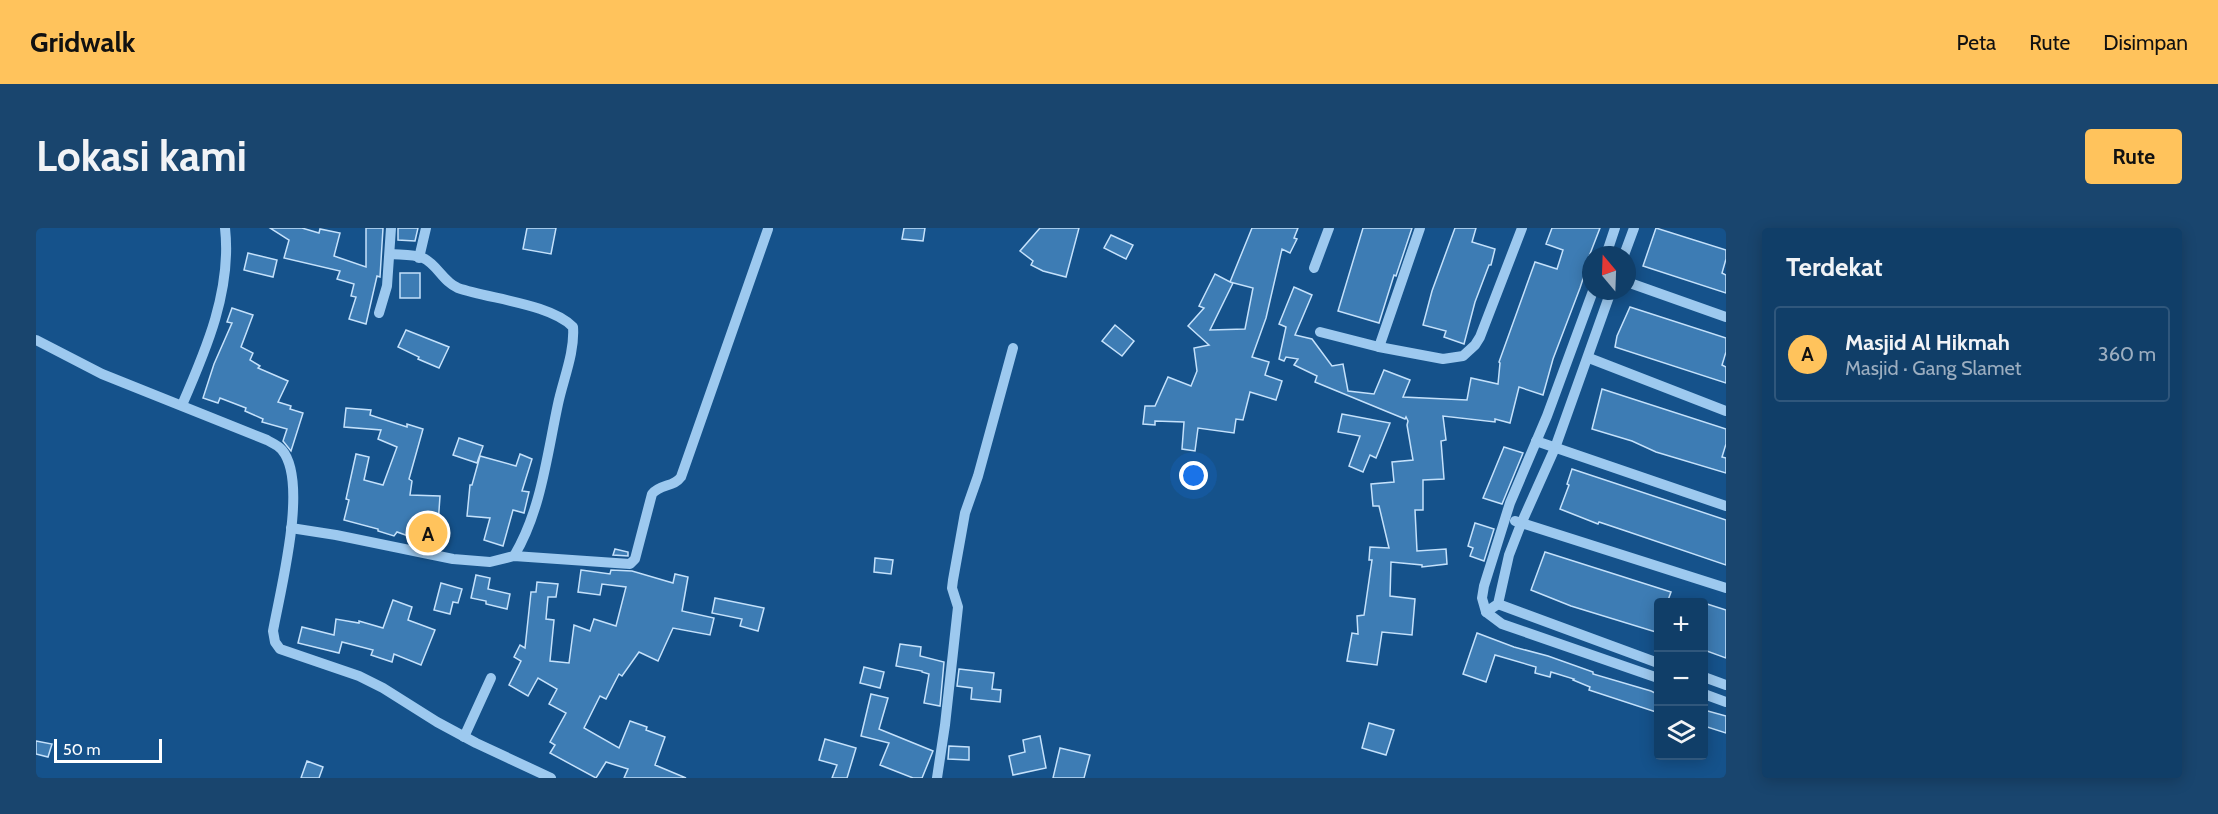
<!DOCTYPE html>
<html lang="id">
<meta charset="utf-8">
<style>
body{margin:0;font-family:Cabin,sans-serif;background:#19456e;color:#f1f3f6}
.controls{position:absolute;right:18px;bottom:18px;display:grid;overflow:hidden;border-radius:6px;box-shadow:0 3px 15px #0003}
.controls button{width:54px;height:54px;display:grid;place-items:center;padding:0;border:0;border-bottom:2px solid #30577c;background:#103e68;color:#f1f3f6;font:30px sans-serif}
.compass{position:absolute;left:1546px;top:18px;width:54px;height:54px;border-radius:50%;background:#103e68;box-shadow:0 3px 15px #0003;rotate:341deg}
.scale{position:absolute;left:18px;bottom:15px;width:108px;box-sizing:border-box;padding-left:6px;border:3px solid #fff;border-top:0;font-size:16px;line-height:21px;white-space:nowrap;color:#fff;-webkit-text-stroke:4px #15528b;paint-order:stroke}
.you{position:absolute;left:1158px;top:248px;width:21px;height:21px;margin:-15px;border:4px solid #fff;border-radius:50%;background:#1a73e8;box-shadow:0 0 0 9px #1a73e833}
.badge{display:grid;place-items:center;width:39px;height:39px;border-radius:50%;background:#ffc35c;color:#111;font-size:20px;font-weight:700}
.pin{position:absolute;translate:-50% -50%;border:3px solid #fff;box-shadow:0 2px 6px #0006}
.list{margin:0;padding:0;list-style:none}
h2{display:flex;justify-content:space-between;align-items:center;height:78px;margin:0;padding:0 24px;font-size:26px}
h2 small{font-size:20px;font-weight:400;color:#9caec0}
.list li{display:grid;grid-template-columns:39px 1fr auto;gap:18px;align-items:center;box-sizing:border-box;height:96px;margin:0 12px 12px;padding:0 12px;border:2px solid #30577c;border-radius:6px}
.list b{display:block;font-size:22px;white-space:nowrap}
.list p{margin:0;font-size:20px;white-space:nowrap;color:#9caec0}
.list em{font-size:20px;font-style:normal;color:#9caec0}
.icon{flex:none;width:33px;height:33px;fill:none;stroke:currentColor;stroke-width:2;stroke-linecap:round;stroke-linejoin:round}
.map{position:relative;flex:none;width:1690px;height:550px;overflow:hidden;border-radius:6px}
header{display:flex;align-items:center;gap:36px;box-sizing:border-box;height:84px;padding:0 30px;background:#ffc35c;color:#111}
header strong{font-size:28px}
nav{display:flex;gap:33px;margin-inline-start:auto;font-size:21px}
.intro{display:flex;align-items:center;justify-content:space-between;box-sizing:border-box;height:144px;padding:0 36px}
h1{margin:0;font-size:42px}
.button{padding:15px 27px;border-radius:6px;background:#ffc35c;color:#111;font-size:21px;font-weight:700}
main{display:flex;gap:36px;padding:0 36px}
aside{flex:1;background:#103e68;border-radius:6px;box-shadow:0 3px 15px #0003}
.map>svg:first-child{display:block}
.building{fill:#3d7cb4;stroke:#c4e1fb;stroke-width:1.5;fill-rule:evenodd}
.lines{fill:none;stroke-linecap:round;stroke-linejoin:round}
.minor{stroke:#9dc9ef;stroke-width:10}
</style>
<header>
<strong>Gridwalk</strong>
<nav><a>Peta</a><a>Rute</a><a>Disimpan</a></nav>
</header>
<div class="intro"><h1>Lokasi kami</h1><a class="button">Rute</a></div>
<main>
<div class="map">
<svg width="1690" height="550" viewBox="0 0 1690 550">
<rect width="100%" height="100%" fill="#15528b"/>
<g class="building">
<polygon points="234,0 266,0 283,5 284,1 304,5 298,28 330,39 330,0 347,0 344,49 341,48 330,96 313,91 320,69 315,68 318,56 301,51 304,43 248,30 253,12"/>
<polygon points="362,0 382,0 379,13 362,12"/>
<polygon points="491,0 520,0 515,26 487,21"/>
<polygon points="868,0 889,0 887,13 866,11"/>
<polygon points="1004,0 1043,0 1030,49 1007,43 995,37 997,33 984,23"/>
<path d="M 1216,0 L 1262,0 L 1258,10 L 1261,11 L 1254,25 L 1246,21 L 1230,90 L 1216,129 L 1233,134 L 1229,147 L 1246,153 L 1240,172 L 1214,164 L 1207,192 L 1200,191 L 1198,205 L 1162,200 L 1159,223 L 1146,221 L 1148,194 L 1119,193 L 1119,197 L 1107,196 L 1109,178 L 1119,178 L 1132,149 L 1155,158 L 1161,143 L 1158,120 L 1173,117 L 1152,98 L 1168,80 L 1163,78 L 1179,46 L 1194,54 ZM 1194,54 L 1217,60 L 1209,101 L 1174,102 L 1197,55 Z"/>
<polygon points="1327,0 1376,0 1360,48 1358,47 1343,95 1302,83"/>
<polygon points="1419,0 1440,0 1436,14 1459,21 1455,37 1453,37 1439,74 1428,116 1408,109 1410,103 1387,97 1396,63"/>
<polygon points="1516,0 1564,0 1547,44 1549,45 1544,60 1517,131 1507,167 1483,159 1474,195 1459,191 1459,194 1407,188 1410,212 1405,213 1408,251 1387,252 1387,282 1379,282 1381,323 1410,321 1411,336 1386,339 1386,337 1355,334 1354,368 1379,371 1376,407 1346,404 1341,437 1311,433 1316,405 1322,406 1321,388 1328,387 1336,332 1333,332 1334,319 1353,320 1343,278 1337,278 1335,256 1358,254 1356,234 1377,232 1371,197 1372,193 1370,189 1369,191 1279,154 1281,148 1258,137 1262,131 1250,129 1248,133 1243,131 1250,99 1243,96 1258,59 1276,67 1259,107 1276,111 1296,138 1307,136 1312,163 1338,166 1348,142 1374,152 1367,169 1431,172 1435,150 1462,156 1464,135 1463,134 1499,34 1521,41 1527,22 1510,16"/>
<polygon points="1620,0 1690,22 1690,31 1686,45 1690,47 1690,65 1607,38"/>
<polygon points="1075,7 1097,17 1090,31 1068,20"/>
<polygon points="212,25 241,32 237,49 208,42"/>
<rect x="364" y="45" width="20" height="25"/>
<polygon points="1594,79 1690,110 1690,124 1686,137 1690,139 1690,155 1579,119 1581,108"/>
<polygon points="196,80 217,87 205,119 217,125 214,132 224,138 222,140 252,153 242,174 255,178 254,181 267,185 255,223 247,213 251,201 226,194 227,191 209,183 210,180 184,170 182,175 167,170 178,136 196,95 191,94"/>
<polygon points="1079,97 1098,113 1086,128 1066,113"/>
<polygon points="370,102 413,119 403,140 382,131 383,129 362,119"/>
<polygon points="1566,161 1690,201 1690,216 1686,229 1690,230 1690,245 1620,224 1596,213 1556,201"/>
<polygon points="310,180 335,182 334,187 371,199 371,196 387,201 373,251 376,253 374,267 404,268 402,297 405,298 400,316 378,311 378,310 361,304 358,308 342,303 342,301 308,292 313,272 310,271 320,226 333,229 328,252 347,257 361,219 342,211 345,202 308,199"/>
<polygon points="1306,186 1354,195 1340,230 1334,227 1327,244 1313,238 1324,208 1302,204"/>
<polygon points="423,210 447,218 441,235 417,227"/>
<polygon points="1468,219 1487,225 1466,276 1447,270"/>
<polygon points="484,226 496,231 486,263 493,264 488,285 477,282 467,318 448,312 454,290 431,288 434,257 436,257 444,228 480,238"/>
<polygon points="1536,241 1690,292 1690,337 1590,303 1563,294 1562,296 1524,281 1533,257 1531,256"/>
<polygon points="1439,295 1458,301 1448,333 1434,328 1437,320 1432,318"/>
<polygon points="579,321 592,324 592,328 577,327"/>
<polygon points="1509,324 1635,364 1631,375 1623,375 1623,405 1535,378 1495,362"/>
<polygon points="839,330 857,332 855,346 838,344"/>
<polygon points="545,342 574,346 575,342 596,343 637,355 639,346 652,349 646,383 678,390 674,407 637,400 622,433 603,424 586,448 583,446 570,471 564,468 548,500 583,520 594,493 611,499 610,502 629,509 619,537 650,550 588,550 592,541 570,534 560,550 514,525 519,517 514,514 530,485 513,476 521,461 502,450 492,468 473,457 485,433 478,429 484,417 489,420 495,364 500,364 501,354 522,356 520,369 512,369 510,391 518,392 514,433 533,435 538,397 554,403 558,391 580,398 590,359 566,356 564,367 542,364"/>
<polygon points="440,347 454,350 452,361 474,366 471,381 450,376 450,373 435,370"/>
<polygon points="405,355 426,361 422,375 417,374 414,386 398,382"/>
<polygon points="679,370 728,380 722,403 704,398 706,391 676,385"/>
<polygon points="357,372 376,379 372,392 399,402 385,437 358,426 356,434 335,427 337,422 306,414 303,425 262,415 266,399 298,407 300,391 323,395 323,393 347,400"/>
<polygon points="1668,375 1690,382 1690,430 1668,422"/>
<polygon points="1441,405 1478,419 1512,428 1557,444 1557,446 1615,463 1623,467 1623,485 1553,462 1554,459 1537,452 1538,451 1515,444 1514,449 1499,445 1500,439 1459,427 1450,454 1427,446"/>
<polygon points="864,416 885,419 884,428 908,434 904,478 888,475 893,446 886,444 886,443 860,438"/>
<polygon points="828,439 848,444 844,460 824,455"/>
<polygon points="923,441 958,445 956,461 965,462 964,474 935,471 936,460 921,458"/>
<polygon points="835,466 852,470 843,501 897,523 886,550 877,550 844,537 853,515 825,508"/>
<polygon points="1668,482 1690,488 1690,505 1668,498"/>
<polygon points="1333,495 1358,502 1350,527 1326,520"/>
<polygon points="1004,508 1010,540 977,547 973,528 989,524 987,512"/>
<polygon points="789,511 820,520 811,550 796,550 801,537 783,532"/>
<polygon points="0,513 16,516 12,529 0,526"/>
<polygon points="913,518 933,519 933,532 912,531"/>
<polygon points="1024,520 1054,527 1048,550 1017,550"/>
<polygon points="271,533 287,539 283,550 265,550"/>
</g>
<g class="lines">
<g class="minor">
<path d="M 354,26 C 365,27 377,26 387,30 C 401,36 407,54 422,60 C 454,71 515,76 537,99 C 539,124 527,152 522,176 C 511,227 505,283 478,328"/>
<polyline points="1570,27 1579,0"/>
<polyline points="1588,27 1598,0"/>
<polyline points="383,30 390,0"/>
<polyline points="1278,40 1293,0"/>
<polyline points="1591,54 1690,89"/>
<polyline points="1557,63 1511,188 1474,275 1448,358 1446,370 1450,384 1466,396 1622,450"/>
<polyline points="343,85 351,58 355,0"/>
<polyline points="1284,104 1343,119 1407,131 1427,128 1439,117 1444,109 1486,0"/>
<path d="M 0,112 L 66,146 L 231,212 C 236,215 242,217 246,222 C 273,254 244,363 237,403 L 239,414 L 244,421 L 323,448 L 347,460 L 401,494 L 440,515 L 515,550"/>
<polyline points="1343,119 1384,0"/>
<polyline points="1553,130 1690,183"/>
<path d="M 146,177 C 170,122 196,62 189,0"/>
<polyline points="1500,213 1690,278"/>
<polyline points="1479,293 1690,360"/>
<path d="M 255,300 L 300,307 L 417,331 L 454,334 L 478,328 L 594,336 L 599,331 L 616,266 C 624,256 638,259 645,249 L 732,1"/>
<polyline points="1462,376 1622,435"/>
<polyline points="1450,384 1462,376 1473,327 1485,296 1519,220 1575,63"/>
<polyline points="1668,449 1690,457"/>
<polyline points="1668,466 1690,474"/>
<polyline points="428,509 455,450"/>
<polyline points="901,550 909,497 922,379 916,360 917,352 929,285 942,248 977,120"/>
</g>
</g>
</svg>
<div class="controls">
<button>+</button>
<button>−</button>
<button><svg class="icon" aria-label="layers" viewBox="0 0 24 24"><path d="M12 4l9 5-9 5-9-5zM3 14l9 5 9-5"/></svg></button>
</div>
<svg class="compass" viewBox="-18 -18 36 36"><path d="M0-13l5 13h-10z" fill="#e53935"/><path d="M0 13l5-13h-10z" fill="#9caec0"/></svg>
<div class="scale">50 m</div>
<div class="you"></div>
<div class="pin badge" style="left:392px;top:305px">A</div>
</div>
<aside>
<h2>Terdekat<small></small></h2>
<ul class="list">
<li><span class="badge">A</span><div><b>Masjid Al Hikmah</b><p>Masjid · Gang Slamet</p></div><em>360 m</em></li>
</ul>
</aside>
</main>
